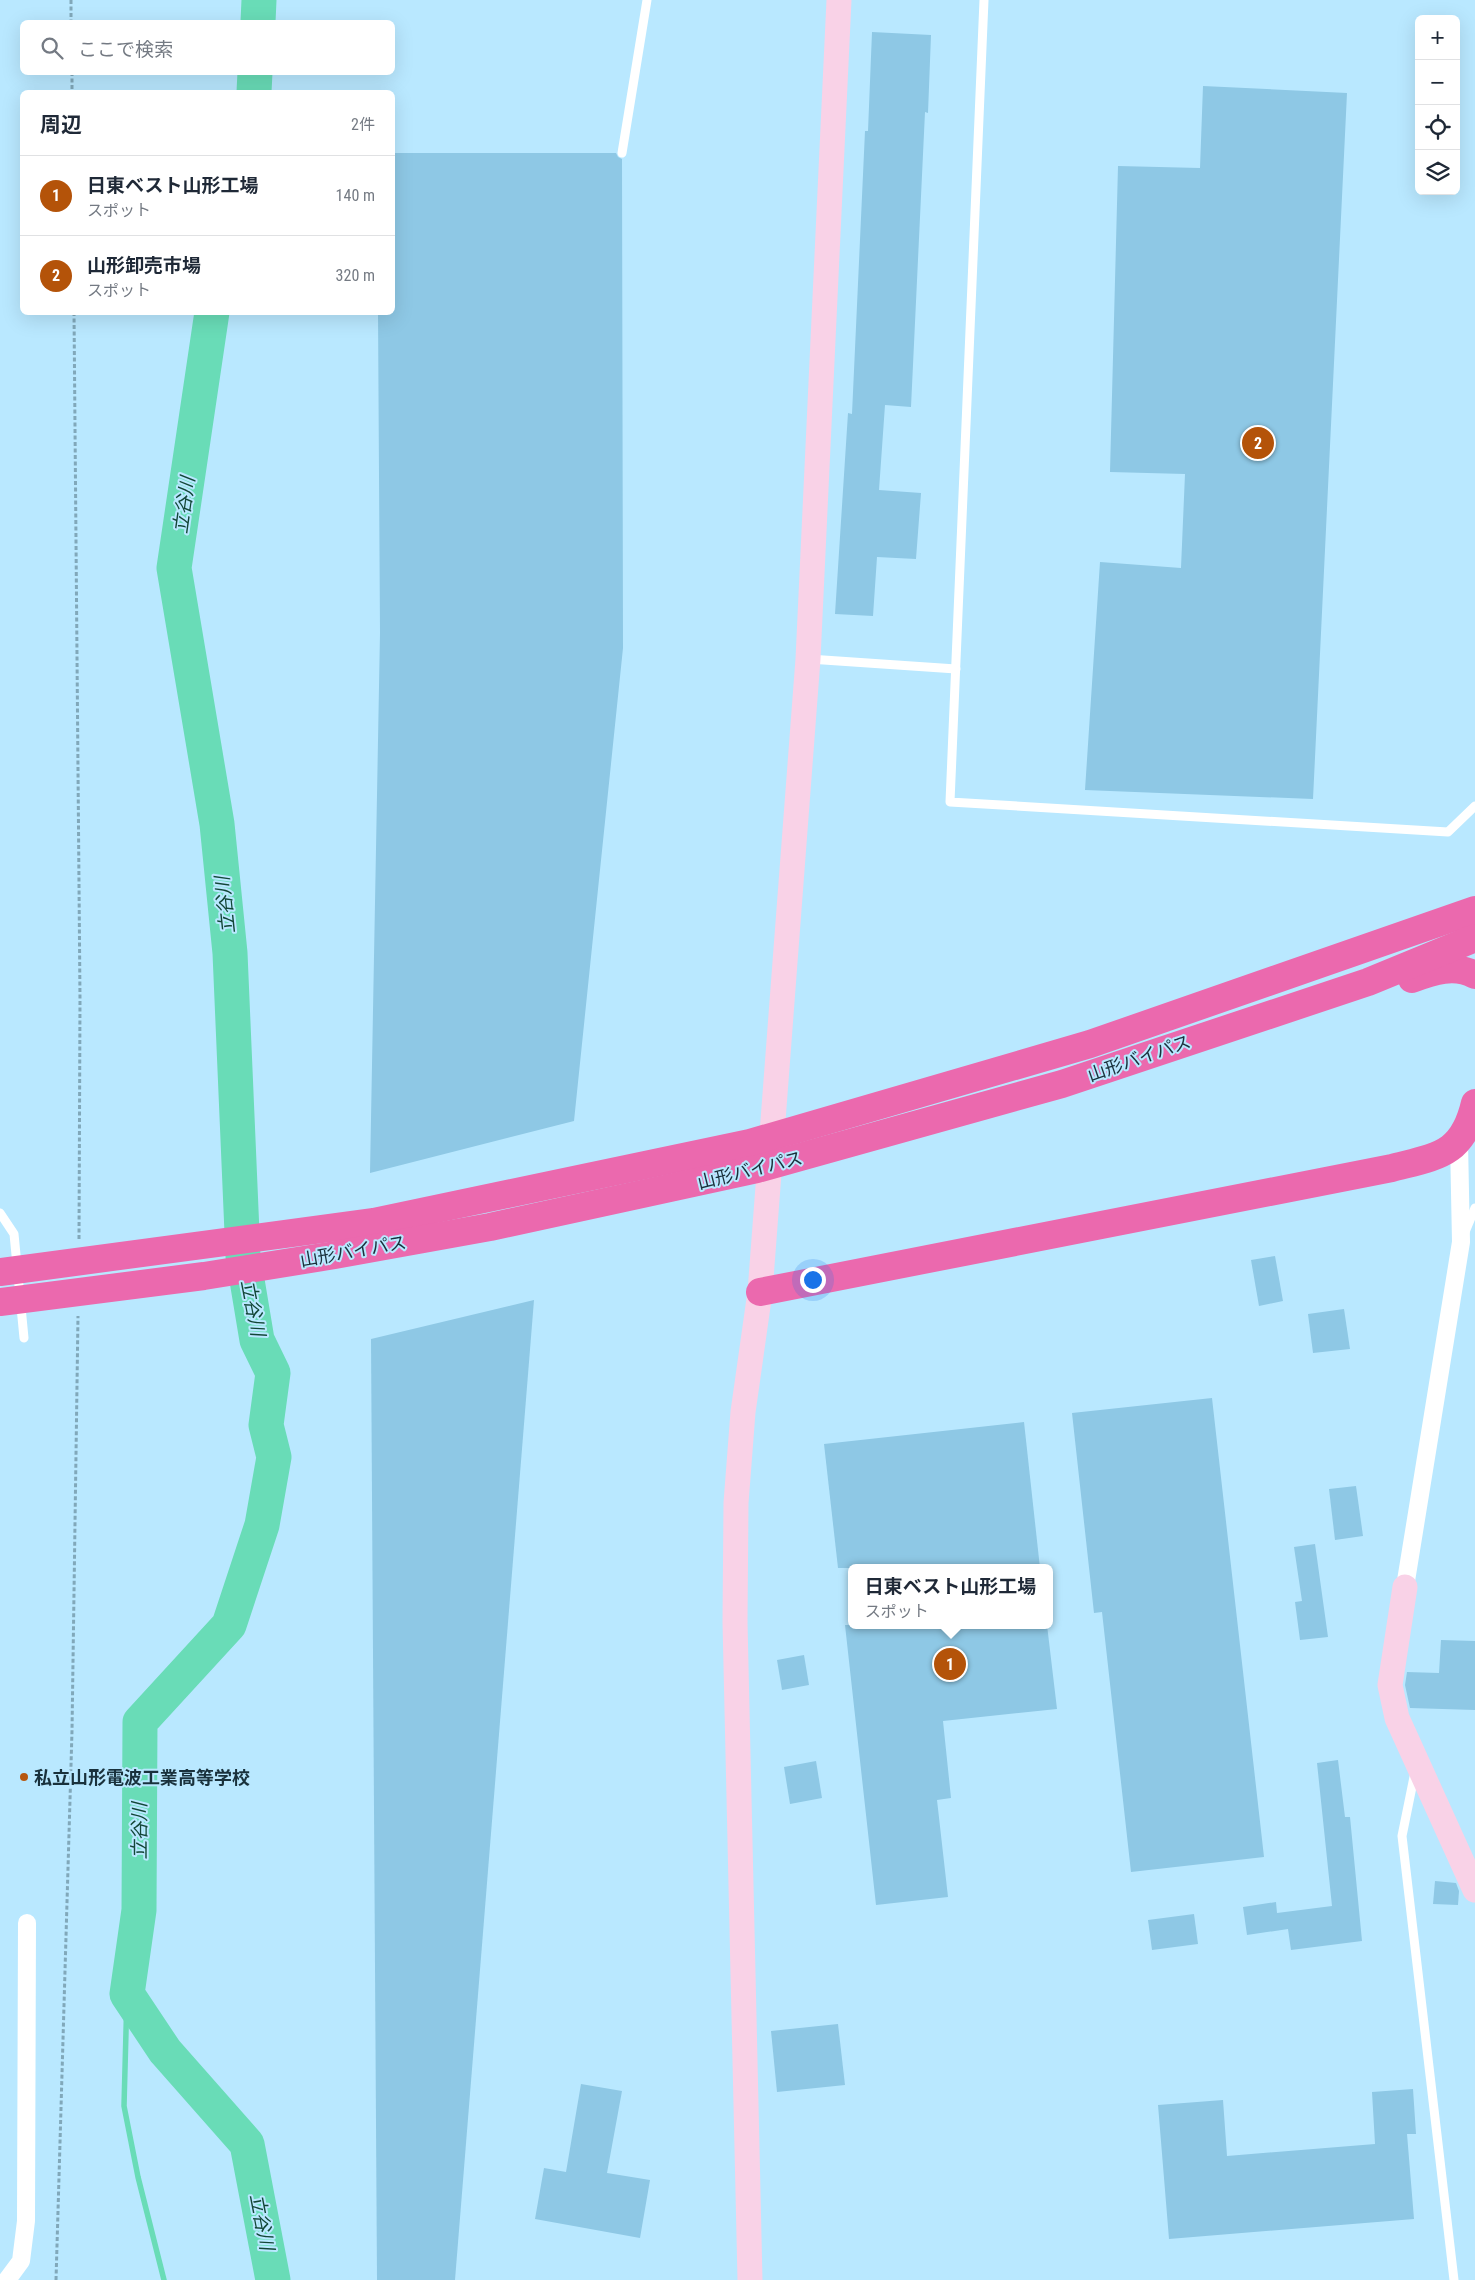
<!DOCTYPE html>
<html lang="ja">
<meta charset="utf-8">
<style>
body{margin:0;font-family:"Roboto Condensed","Noto Sans JP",sans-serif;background:#f2f2f3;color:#1f2937}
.controls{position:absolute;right:15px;top:15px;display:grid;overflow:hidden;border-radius:8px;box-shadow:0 5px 20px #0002}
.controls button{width:45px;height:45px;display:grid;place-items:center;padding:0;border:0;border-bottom:1px solid #e0e1e3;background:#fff;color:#1f2937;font:25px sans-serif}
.you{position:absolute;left:812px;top:1279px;width:18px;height:18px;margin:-12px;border:4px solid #fff;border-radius:50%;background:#1a73e8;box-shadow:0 0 0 8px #1a73e833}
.badge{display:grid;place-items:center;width:32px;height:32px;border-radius:50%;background:#b45309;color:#fff;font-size:16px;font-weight:700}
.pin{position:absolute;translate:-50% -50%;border:2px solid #fff;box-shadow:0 1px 5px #0006}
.popup{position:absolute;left:848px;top:1564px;width:205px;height:65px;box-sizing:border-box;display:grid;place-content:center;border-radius:8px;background:#fff;filter:drop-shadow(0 1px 4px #0005);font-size:16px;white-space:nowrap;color:#747a83}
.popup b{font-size:19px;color:#1f2937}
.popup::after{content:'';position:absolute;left:50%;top:100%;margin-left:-10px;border:10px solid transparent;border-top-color:#fff}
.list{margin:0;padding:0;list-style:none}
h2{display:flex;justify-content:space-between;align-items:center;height:65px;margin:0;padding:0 20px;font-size:21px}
h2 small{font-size:16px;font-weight:400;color:#747a83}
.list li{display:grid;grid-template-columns:32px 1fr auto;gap:15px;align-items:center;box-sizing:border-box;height:80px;padding:0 20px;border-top:1px solid #e0e1e3}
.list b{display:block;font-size:19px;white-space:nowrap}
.list p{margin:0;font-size:16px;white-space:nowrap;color:#747a83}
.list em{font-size:16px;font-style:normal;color:#747a83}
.icon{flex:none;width:28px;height:28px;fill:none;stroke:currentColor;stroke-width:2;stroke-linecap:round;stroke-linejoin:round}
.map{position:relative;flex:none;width:1475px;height:2280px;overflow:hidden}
.search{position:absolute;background:#fff;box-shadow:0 5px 20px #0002;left:20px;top:20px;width:375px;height:55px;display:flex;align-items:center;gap:12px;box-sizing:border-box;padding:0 18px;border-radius:8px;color:#747a83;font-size:19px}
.panel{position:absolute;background:#fff;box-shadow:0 5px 20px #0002;left:20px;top:90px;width:375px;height:225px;border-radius:8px}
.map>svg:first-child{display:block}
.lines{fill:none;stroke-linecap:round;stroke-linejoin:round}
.stream{stroke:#69dcb7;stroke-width:5.5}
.river{stroke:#69dcb7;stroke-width:35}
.building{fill:#8ec8e5}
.path{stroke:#81a8ba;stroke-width:3;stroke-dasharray:4 2.5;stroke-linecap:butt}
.lane{stroke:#fff;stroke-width:9}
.street{stroke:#fff;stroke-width:18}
.secondary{stroke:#f9d2e7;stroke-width:25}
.highway{stroke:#eb69ae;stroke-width:28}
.poi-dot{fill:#b6560f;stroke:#b9e8ff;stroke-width:2}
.labels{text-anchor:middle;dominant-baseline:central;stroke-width:4;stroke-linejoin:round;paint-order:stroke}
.street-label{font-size:18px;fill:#19313c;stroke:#b9e8ff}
.poi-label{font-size:18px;font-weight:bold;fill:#19313c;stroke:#b9e8ff;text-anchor:start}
.water-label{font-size:19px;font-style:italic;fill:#134637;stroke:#b9e8ff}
</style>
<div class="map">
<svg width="1475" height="2280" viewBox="0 0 1475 2280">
<rect width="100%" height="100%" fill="#b9e8ff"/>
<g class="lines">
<polyline class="stream" points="127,1994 124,2106 138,2177 164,2280"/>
<g class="river">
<polyline points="258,22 259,0"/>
<polyline points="254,92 255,72"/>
<polyline points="212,312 174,568 217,824 230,953 243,1256 257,1340 273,1373 266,1425 274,1457 262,1525 229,1625 140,1722 139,1910 127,1994 165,2051 247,2144 273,2280"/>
</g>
</g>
<g class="building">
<polygon points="872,32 931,35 928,113 925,112 911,407 885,405 879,490 921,493 916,559 877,557 873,616 835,614 848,413 852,414 865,131 868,131"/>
<polygon points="1203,86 1347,93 1313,799 1085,790 1100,562 1181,568 1185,474 1110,472 1118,166 1200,168"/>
<polygon points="392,153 616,153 618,157 622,159 623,648 574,1121 370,1173 380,633 378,312 392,312"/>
<polygon points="1275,1256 1283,1301 1259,1306 1251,1260"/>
<polygon points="534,1300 455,2280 377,2280 371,1339"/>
<polygon points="1344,1309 1350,1349 1313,1353 1308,1314"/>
<polygon points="1212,1398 1264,1857 1131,1872 1102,1612 1094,1613 1072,1413"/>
<polygon points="1024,1422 1040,1568 838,1568 824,1444"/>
<polygon points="1356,1486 1363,1536 1335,1540 1329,1489"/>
<polygon points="1315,1544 1328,1637 1300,1640 1295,1602 1302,1601 1294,1547"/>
<polygon points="845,1625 1047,1625 1057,1709 943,1721 951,1798 937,1800 948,1897 876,1905"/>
<polygon points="1441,1640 1475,1641 1475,1710 1410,1708 1405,1685 1407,1672 1439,1673"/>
<polygon points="804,1655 809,1685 782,1690 777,1660"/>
<polygon points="1338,1760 1345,1817 1350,1817 1362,1941 1291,1950 1288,1929 1247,1935 1243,1907 1276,1902 1277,1913 1332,1906 1317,1763"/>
<polygon points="816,1761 822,1798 790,1804 784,1767"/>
<polygon points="1435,1881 1456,1883 1459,1891 1458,1905 1433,1904"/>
<polygon points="1194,1914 1198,1944 1152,1950 1148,1920"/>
<polygon points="838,2024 845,2085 777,2092 771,2031"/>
<polygon points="581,2084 622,2091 607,2173 650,2180 640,2238 535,2219 544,2168 566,2172"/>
<polygon points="1413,2089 1416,2134 1407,2134 1414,2219 1169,2239 1158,2105 1223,2100 1227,2156 1375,2144 1372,2092"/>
</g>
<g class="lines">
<g class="path">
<polyline points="71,0 71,22"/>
<polyline points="72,72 72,92"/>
<polyline points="74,312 80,999 79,1239"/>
<polyline points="56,2280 72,1731 78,1316"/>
</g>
<g class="lane">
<polyline points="984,0 950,802 1448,832 1475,806"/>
<polyline points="622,153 647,0"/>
<polyline points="809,659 956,669"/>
<polyline points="0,1213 14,1234 24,1338"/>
<polyline points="1465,1232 1475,1208"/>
<polyline points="1415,1772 1402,1836 1454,2280"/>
</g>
<g class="street">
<polyline points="1405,1587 1461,1242 1459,1142"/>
<polyline points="7,2280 21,2261 26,2221 27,1923"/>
</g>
<g class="secondary">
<polyline points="1405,1587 1390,1685 1397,1718 1475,1890"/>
<polyline points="750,2280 735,1622 736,1503 743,1412 760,1292 808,659 839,0"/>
</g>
<g class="highway">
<path d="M 1412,979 C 1433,971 1455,964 1475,975"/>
<polyline points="0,1272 374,1222 750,1143 1090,1044 1475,910"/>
<path d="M 760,1292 L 1392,1168 C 1438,1156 1463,1155 1475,1103"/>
<polyline points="0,1302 204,1276 335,1255 490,1227 757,1169 1062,1084 1368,982 1475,938"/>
</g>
</g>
<circle class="poi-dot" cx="24" cy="1777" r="5"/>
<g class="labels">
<g class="street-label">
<text transform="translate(1139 1058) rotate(-19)">山形バイパス</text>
<text transform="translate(750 1170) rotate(-14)">山形バイパス</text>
<text transform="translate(353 1251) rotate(-10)">山形バイパス</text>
</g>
<g class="poi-label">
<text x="34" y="1777">私立山形電波工業高等学校</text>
</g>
<g class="water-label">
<text transform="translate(184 505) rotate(-82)">立谷川</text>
<text transform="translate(225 905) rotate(-96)">立谷川</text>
<text transform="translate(253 1308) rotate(79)">立谷川</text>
<text transform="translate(139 1831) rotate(-90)">立谷川</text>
<text transform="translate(262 2222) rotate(79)">立谷川</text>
</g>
</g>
</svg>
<div class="controls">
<button>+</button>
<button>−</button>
<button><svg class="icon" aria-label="locate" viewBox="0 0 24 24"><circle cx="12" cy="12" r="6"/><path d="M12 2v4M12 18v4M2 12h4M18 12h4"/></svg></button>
<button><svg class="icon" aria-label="layers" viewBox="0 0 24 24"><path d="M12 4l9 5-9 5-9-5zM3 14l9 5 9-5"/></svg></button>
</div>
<div class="you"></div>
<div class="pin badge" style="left:950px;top:1664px">1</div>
<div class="popup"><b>日東ベスト山形工場</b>スポット</div>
<div class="pin badge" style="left:1258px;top:443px">2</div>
<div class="search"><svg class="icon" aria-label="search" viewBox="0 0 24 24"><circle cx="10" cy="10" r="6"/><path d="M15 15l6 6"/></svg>ここで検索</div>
<section class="panel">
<h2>周辺<small>2件</small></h2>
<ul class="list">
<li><span class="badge">1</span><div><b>日東ベスト山形工場</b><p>スポット</p></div><em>140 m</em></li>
<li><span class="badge">2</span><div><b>山形卸売市場</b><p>スポット</p></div><em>320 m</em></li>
</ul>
</section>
</div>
